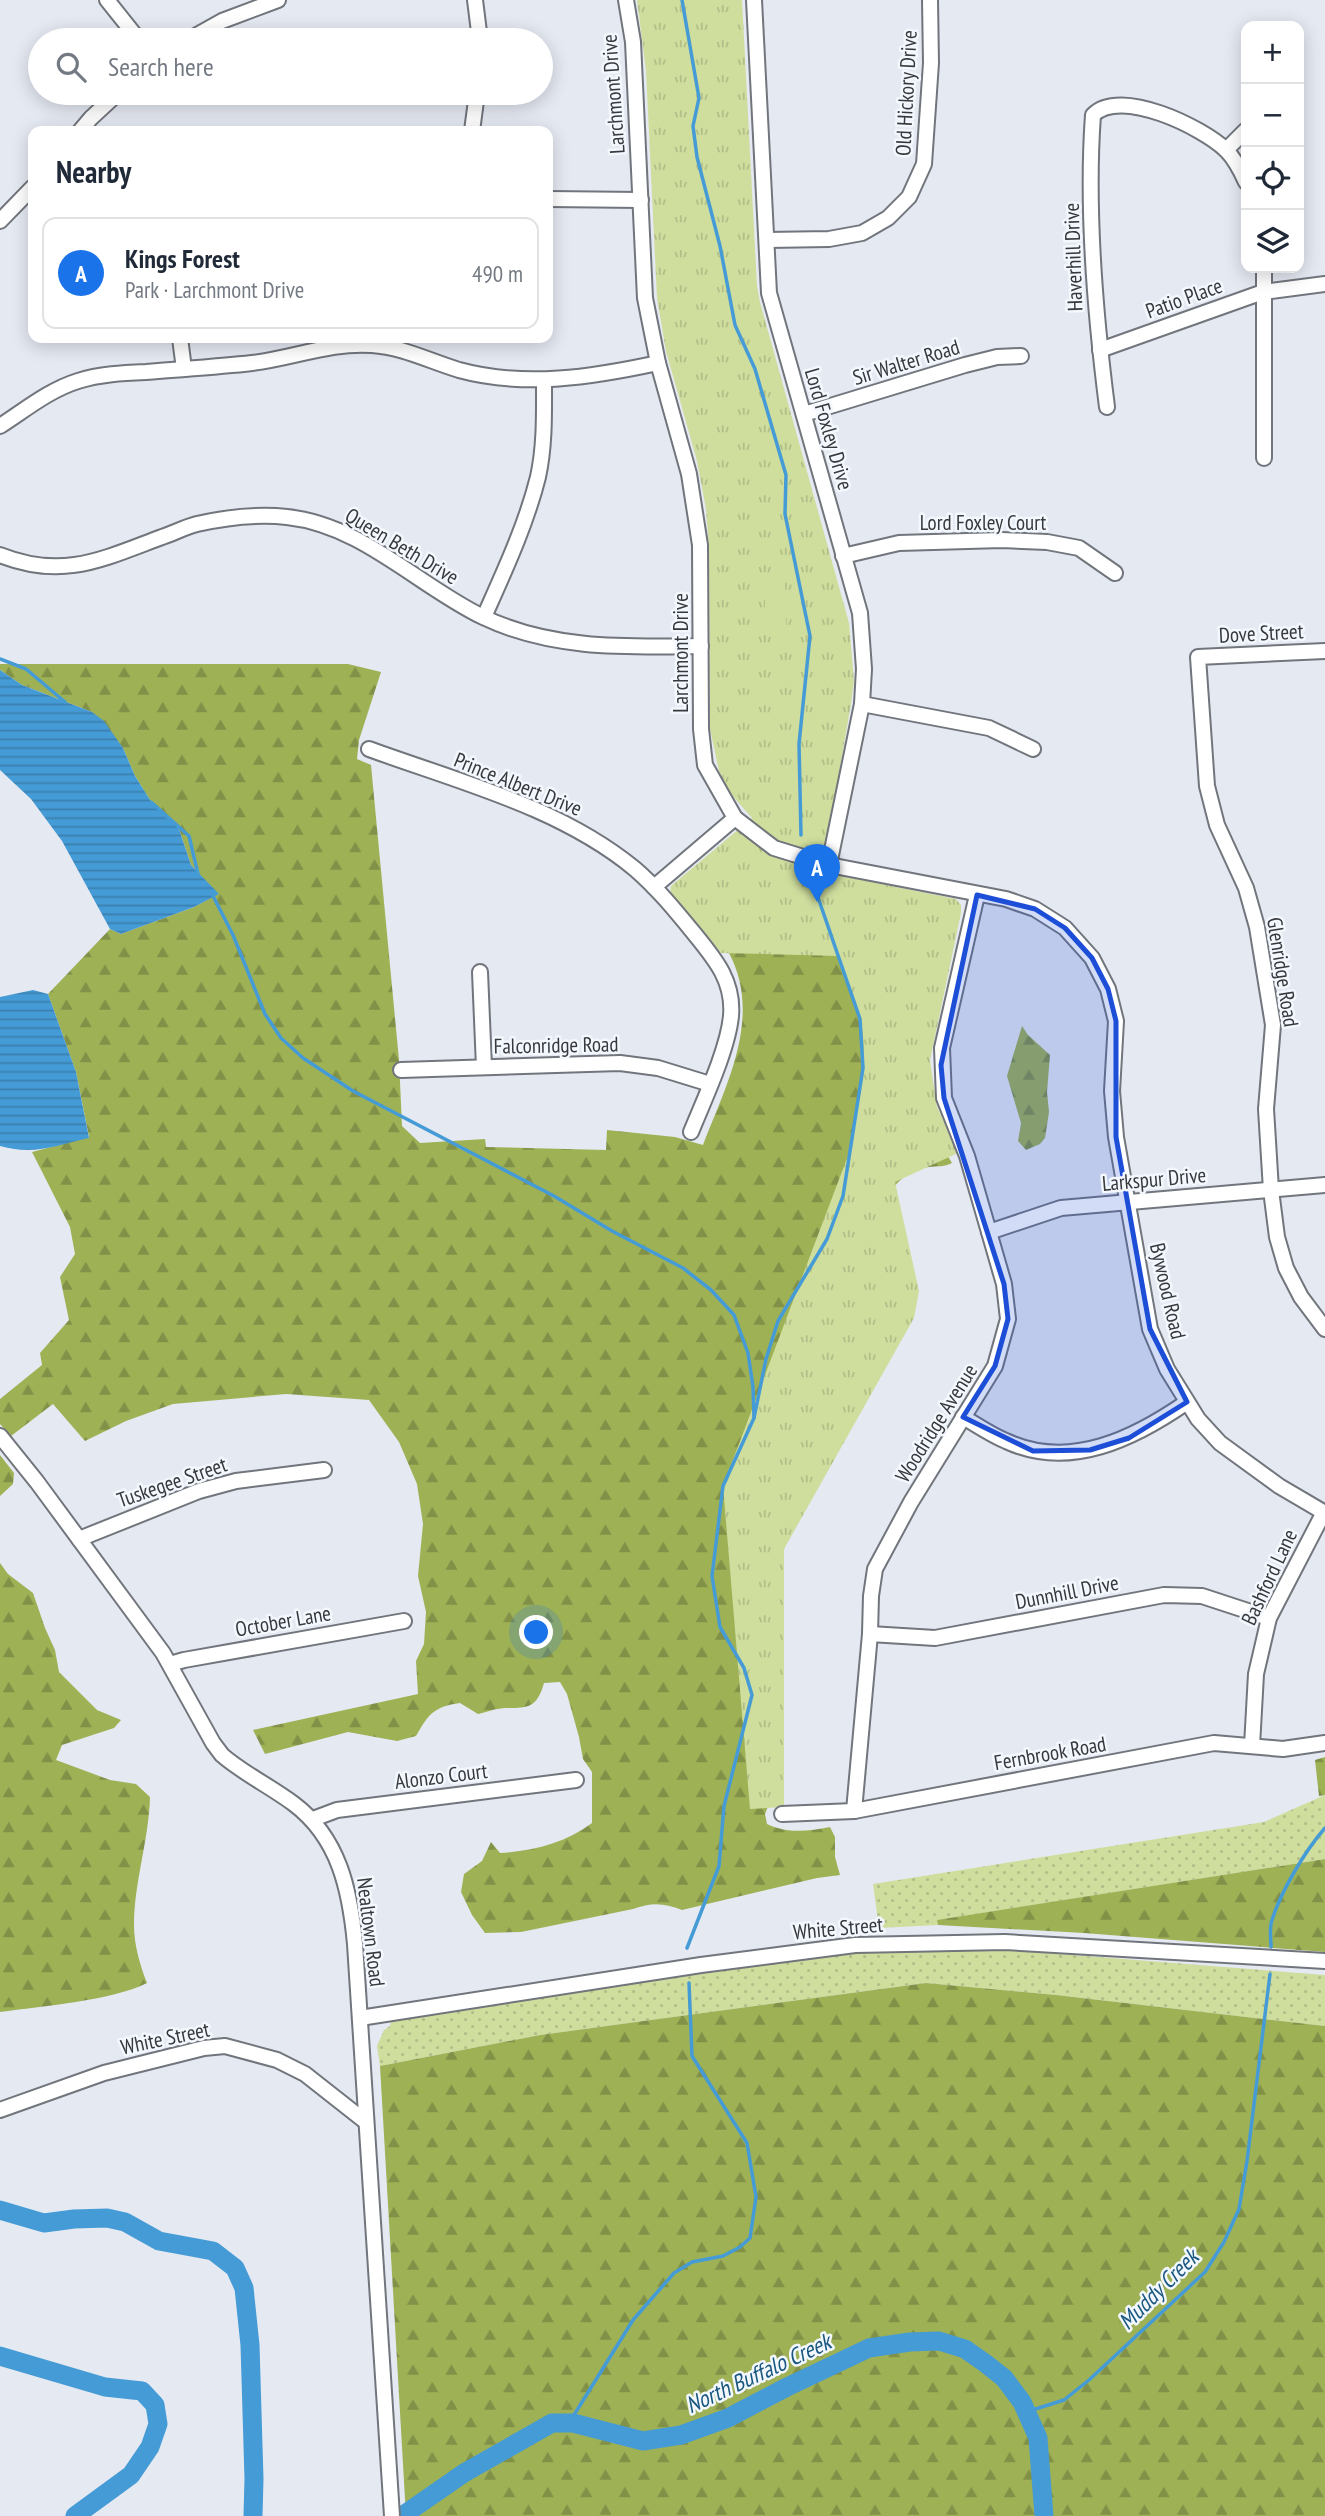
<!DOCTYPE html>
<meta charset="utf-8">
<style>
body{margin:0;font-family:"PT Sans Narrow",sans-serif;background:#f2f2f3;color:#1f2937}
.controls{position:absolute;right:21px;top:21px;display:grid;overflow:hidden;border-radius:14px;box-shadow:0 4px 18px #0003}
.controls button{width:63px;height:63px;display:grid;place-items:center;padding:0;border:0;border-bottom:2px solid #e0e1e3;background:#fff;color:#1f2937;font:35px sans-serif}
.you{position:absolute;left:537px;top:1633px;width:24px;height:24px;margin:-18px;border:5px solid #fff;border-radius:50%;background:#1a73e8;box-shadow:0 0 0 10px #1a73e833}
.badge{display:grid;place-items:center;width:46px;height:46px;border-radius:50%;background:#1a73e8;color:#fff;font-size:23px;font-weight:700}
.pin{position:absolute;translate:-50% -58px;filter:drop-shadow(0 2px 4px #0008)}
.pin::after{content:'';position:absolute;top:37px;width:24px;height:21px;background:inherit;clip-path:polygon(0 0,100% 0,50% 100%)}
.list{margin:0;padding:0;list-style:none}
h2{display:flex;justify-content:space-between;align-items:center;height:91px;margin:0;padding:0 28px;font-size:30px}
h2 small{font-size:23px;font-weight:400;color:#747a83}
.list li{display:grid;grid-template-columns:46px 1fr auto;gap:21px;align-items:center;box-sizing:border-box;height:112px;margin:0 14px 14px;padding:0 14px;border:2px solid #e0e1e3;border-radius:14px}
.list b{display:block;font-size:26px;white-space:nowrap}
.list p{margin:0;font-size:23px;white-space:nowrap;color:#747a83}
.list em{font-size:23px;font-style:normal;color:#747a83}
.icon{flex:none;width:38px;height:38px;fill:none;stroke:currentColor;stroke-width:2;stroke-linecap:round;stroke-linejoin:round}
.map{position:relative;flex:none;width:1325px;height:2516px;overflow:hidden}
.search{position:absolute;background:#fff;box-shadow:0 4px 18px #0003;left:28px;top:28px;width:525px;height:77px;display:flex;align-items:center;gap:18px;box-sizing:border-box;padding:0 24px;border-radius:38px;color:#747a83;font-size:26px}
.panel{position:absolute;background:#fff;box-shadow:0 4px 18px #0003;left:28px;top:126px;width:525px;height:217px;border-radius:14px}
.map>svg:first-child{display:block}
.grass{fill:url(#grass-dots)}
.forest{fill:url(#forest-firs)}
.park{fill:url(#park-tufts)}
.pitch{fill:#cfdd9d}
.water{fill:url(#water-rules)}
.lines{fill:none;stroke-linecap:round;stroke-linejoin:round}
.stream{stroke:#459bd6;stroke-width:3.5}
.river{stroke:#459bd6;stroke-width:19}
.minor-casing{stroke:#71757c;stroke-width:18}
.minor{stroke:#fff;stroke-width:14}
.marked{fill:#1d4ed8;fill-opacity:0.2;stroke:#1d4ed8;stroke-width:5;stroke-linejoin:round}
.labels{text-anchor:middle;dominant-baseline:central;stroke-width:5;stroke-linejoin:round;paint-order:stroke}
.street-label{font-size:21px;fill:#37393c;stroke:#f3f7fe}
.water-label{font-size:23px;font-style:italic;fill:#19577f;stroke:#f3f7fe}
</style>
<div class="map">
<svg width="1325" height="2516" viewBox="0 0 1325 2516">
<defs>
<pattern id="grass-dots" width="8" height="8" patternUnits="userSpaceOnUse" patternTransform="scale(1.75)"><rect width="8" height="8" fill="#cfdd9d"/><path d="M2 2h.1M6 6h.1" fill="none" stroke="#b2be88" stroke-width="1.8" stroke-linecap="round"/></pattern>
<pattern id="forest-firs" width="22" height="20" patternUnits="userSpaceOnUse" patternTransform="scale(1.75)"><rect width="22" height="20" fill="#9fb155"/><path d="M5 1l3.5 6h-7zM16 11l3.5 6h-7z" fill="#829148"/></pattern>
<pattern id="park-tufts" width="24" height="20" patternUnits="userSpaceOnUse" patternTransform="scale(1.75)"><rect width="24" height="20" fill="#cfdd9d"/><path d="M3 7l-1-3M5 7V3M7 7l1-3M15 17l-1-3M17 17v-4M19 17l1-3" fill="none" stroke="#b2be88"/></pattern>
<pattern id="water-rules" width="6" height="5" patternUnits="userSpaceOnUse" patternTransform="scale(1.75)"><rect width="6" height="5" fill="#459bd6"/><path d="M0 2.5h6" fill="none" stroke="#3a7faf"/></pattern>
</defs>
<rect width="100%" height="100%" fill="#e5e9f2"/>
<g class="grass">
<polygon points="1325,1795 1325,1859 938,1920 938,1925 879,1928 873,1884 1264,1822"/>
<polygon points="985,1948 1325,1975 1325,2026 1056,1995 926,1983 540,2035 380,2066 377,2046 384,2030 390,2026 391,2022 425,2015 833,1952"/>
</g>
<g class="forest">
<path d="M 0,664 L 348,664 L 381,672 L 359,740 L 357,759 L 371,765 L 399,1060 L 402,1126 L 420,1143 L 485,1139 L 486,1147 L 606,1150 L 607,1130 L 675,1137 L 703,1145 C 726,1085 763,1017 729,953 C 722,939 709,927 699,914 L 739,842 L 923,1050 L 943,1148 L 952,1163 C 944,1167 938,1166 929,1167 C 912,1169 900,1178 890,1192 L 790,1524 L 782,1558 L 772,1797 L 765,1814 L 767,1824 C 788,1834 808,1831 830,1827 L 835,1837 L 835,1857 L 840,1875 L 817,1878 L 682,1910 C 664,1903 652,1902 633,1909 L 521,1932 L 485,1933 L 472,1915 L 461,1892 L 464,1874 L 482,1861 L 491,1842 L 500,1853 C 534,1851 565,1843 592,1823 L 592,1772 L 583,1759 L 579,1737 L 567,1694 L 560,1682 L 544,1683 C 537,1708 528,1708 506,1708 C 497,1708 487,1712 478,1714 L 460,1703 C 434,1707 429,1713 416,1736 L 397,1741 L 348,1732 L 265,1754 L 253,1730 L 418,1694 L 416,1661 L 424,1644 L 426,1612 L 418,1576 L 423,1524 L 417,1484 L 399,1442 L 369,1400 L 286,1394 L 173,1404 L 126,1421 L 85,1441 L 53,1404 L 11,1436 L 0,1424 L 0,1399 L 42,1365 L 40,1353 L 69,1320 L 60,1277 L 75,1254 L 70,1227 L 32,1152 L 89,1137 L 76,1072 L 48,994 L 110,929 L 121,934 L 194,907 L 218,894 L 191,865 L 179,829 L 152,803 L 135,776 L 123,748 L 92,712 L 22,685 L 0,670 Z"/>
<polygon points="1022,1026 1028,1035 1050,1055 1047,1092 1049,1112 1045,1138 1040,1144 1026,1150 1018,1141 1021,1123 1007,1076"/>
<polygon points="0,1455 14,1473 13,1484 0,1496"/>
<path d="M 0,1563 L 8,1574 L 33,1593 L 45,1628 L 55,1650 L 59,1672 L 97,1710 L 121,1720 L 114,1728 L 62,1745 L 56,1760 L 110,1780 L 136,1784 L 150,1797 C 149,1840 134,1882 134,1925 C 134,1945 140,1965 147,1983 C 111,2001 42,2006 0,2012 Z"/>
<polygon points="1325,1757 1325,1795 1319,1796 1315,1760"/>
<polygon points="1325,1859 1325,1952 1084,1933 938,1925 937,1920"/>
<polygon points="926,1983 1056,1995 1325,2026 1325,2516 406,2516 380,2066 540,2035"/>
</g>
<path class="park" d="M 637,0 L 742,0 L 757,286 L 760,302 L 849,623 L 854,681 L 851,704 L 827,842 L 821,852 L 817,871 L 956,899 L 961,905 L 961,913 L 930,1060 L 937,1107 L 958,1153 L 895,1182 L 919,1291 L 914,1318 L 784,1549 L 784,1807 L 750,1809 L 723,1486 L 849,1153 C 857,1111 870,1061 860,1018 C 855,997 845,976 838,956 L 721,953 L 670,895 L 671,886 L 752,818 L 729,792 L 719,771 L 710,729 L 709,549 L 706,509 L 697,461 L 666,351 L 657,298 L 646,71 Z"/>
<polygon class="pitch" points="765,582 785,582 786,626 765,627"/>
<g class="water">
<polygon points="0,670 22,685 92,712 104,721 123,748 135,776 152,803 179,829 191,865 219,894 194,907 121,934 110,929 62,841 31,799 0,770"/>
<path d="M 33,990 L 48,994 L 76,1072 L 89,1138 C 56,1145 35,1156 0,1146 L 0,997 Z"/>
</g>
<g class="lines">
<g class="stream">
<polyline points="682,0 699,98 693,126 697,157 720,246 735,325 755,369 786,475 785,514 810,636 799,744 801,835"/>
<polyline points="0,659 26,669 65,702"/>
<polyline points="151,802 189,836 198,874"/>
<polyline points="212,894 233,935 265,1014 281,1038 303,1058 353,1091 554,1196 612,1231 683,1268 711,1290 734,1315 748,1353 753,1387 754,1418"/>
<path d="M 1271,1947 C 1271,1939 1269,1928 1272,1920 C 1281,1891 1305,1851 1325,1828"/>
<polyline points="687,1948 719,1866 724,1806 752,1695 744,1668 720,1627 712,1576 723,1486 754,1418 766,1359 778,1321 827,1239 843,1196 863,1068 860,1019 812,880"/>
<polyline points="1026,2412 1064,2400 1089,2380 1205,2272 1224,2242 1239,2209 1247,2161 1270,1974"/>
<polyline points="569,2423 633,2320 674,2273 692,2262 723,2256 740,2247 750,2238 756,2197 747,2143 692,2056 689,1983"/>
</g>
<g class="river">
<polyline points="0,2210 44,2223 74,2219 107,2218 125,2222 159,2241 213,2251 235,2268 244,2288 250,2345 254,2479 253,2516"/>
<polyline points="0,2356 105,2387 142,2391 155,2405 158,2424 150,2447 131,2475 75,2516"/>
<polyline points="402,2516 464,2473 552,2423 573,2423 643,2441 681,2435 728,2418 787,2387 869,2348 910,2342 939,2341 965,2349 985,2363 1004,2378 1022,2402 1038,2438 1044,2516"/>
</g>
<defs>
<g id="minor">
<polyline points="107,0 139,40"/>
<polyline points="475,0 480,40"/>
<polyline points="626,0 633,42 645,298 658,363 689,474 700,545 701,729 705,765 735,818 774,848 829,865 1006,899 1035,909 1065,928 1092,958 1108,989 1116,1021 1112,1091 1116,1137 1150,1329 1167,1369 1198,1419 1220,1443 1279,1486 1325,1513"/>
<polyline points="754,0 769,293 860,613 864,669 862,704 829,865"/>
<polyline points="188,40 222,21 278,0"/>
<polyline points="80,131 91,118 118,93"/>
<polyline points="472,131 477,93"/>
<polyline points="1226,150 1246,130"/>
<polyline points="548,199 641,200"/>
<polyline points="0,221 33,187"/>
<polyline points="767,240 829,239 862,233 888,218 909,197 924,164 931,63 930,0"/>
<polyline points="1264,268 1264,458"/>
<polyline points="180,338 184,369"/>
<polyline points="1100,350 1263,292 1325,284"/>
<path d="M 1107,407 C 1095,313 1086,210 1093,115 C 1120,87 1202,127 1226,150 C 1234,158 1241,171 1246,182"/>
<polyline points="804,414 965,365 997,357 1021,356"/>
<path d="M 0,426 C 25,410 49,390 78,381 C 100,374 123,373 146,372 C 181,369 217,367 252,363 C 294,358 330,342 372,345 C 403,347 429,361 459,370 C 525,388 593,377 658,363"/>
<path d="M 0,555 C 63,580 103,559 162,537 C 174,533 185,527 197,524 C 224,518 259,514 287,517 C 362,525 417,585 483,617 C 552,650 626,647 701,646"/>
<polyline points="843,556 899,543 1002,540 1047,542 1079,548 1115,573"/>
<path d="M 484,617 C 504,572 526,525 538,477 C 545,445 544,412 544,380"/>
<polyline points="1325,651 1198,657 1207,786 1217,825 1246,888 1257,927 1273,1025 1266,1109 1271,1190 1277,1237 1286,1268 1301,1297 1325,1329"/>
<polyline points="862,704 989,728 1033,749"/>
<path d="M 369,749 C 459,782 560,807 635,869 C 657,888 675,910 693,932 C 714,958 734,980 731,1016 C 728,1049 704,1100 691,1132"/>
<polyline points="654,887 735,818"/>
<polyline points="480,972 484,1067"/>
<polyline points="401,1070 620,1063 658,1068 710,1084"/>
<polyline points="989,1232 1061,1208 1325,1185"/>
<path d="M 963,1417 C 977,1425 991,1435 1006,1441 C 1070,1471 1135,1438 1187,1402"/>
<path d="M 0,1436 L 37,1482 L 163,1653 L 213,1743 L 222,1755 C 244,1774 270,1786 294,1804 C 339,1838 350,1890 355,1944 L 392,2516"/>
<polyline points="79,1539 199,1491 236,1481 324,1470"/>
<polyline points="870,1634 935,1638 1164,1595 1202,1596 1269,1618"/>
<polyline points="170,1664 184,1660 404,1621"/>
<polyline points="1252,1746 1256,1674 1269,1618 1324,1512"/>
<polyline points="854,1811 870,1634 871,1596 875,1569 911,1502 995,1366 1008,1319 1004,1284 989,1232 967,1156 944,1098 942,1048 977,895"/>
<polyline points="782,1814 854,1811 1214,1743 1283,1749 1325,1743"/>
<polyline points="313,1819 337,1810 576,1780"/>
<polyline points="360,2018 701,1965 855,1945 1005,1942 1325,1961"/>
<polyline points="0,2110 104,2073 204,2048 225,2046 277,2060 305,2074 366,2122"/>
</g>
</defs>
<use href="#minor" class="minor-casing"/>
<use href="#minor" class="minor"/>
</g>
<path class="marked" d="M 977,895 L 1035,909 L 1065,928 L 1092,958 L 1108,989 L 1116,1021 L 1116,1137 L 1150,1329 L 1187,1402 L 1129,1438 L 1090,1450 L 1033,1451 L 963,1417 L 995,1366 L 1008,1319 L 1004,1284 L 944,1098 L 941,1065 Z"/>
<g class="labels">
<g class="street-label">
<text transform="translate(906 93) rotate(-87)">Old Hickory Drive</text>
<text transform="translate(613 94) rotate(-94)">Larchmont Drive</text>
<text transform="translate(1073 257) rotate(-92)">Haverhill Drive</text>
<text transform="translate(1184 298) rotate(-20)">Patio Place</text>
<text transform="translate(906 362) rotate(-17)">Sir Walter Road</text>
<text transform="translate(829 429) rotate(74)">Lord Foxley Drive</text>
<text x="983" y="522">Lord Foxley Court</text>
<text transform="translate(402 546) rotate(31)">Queen Beth Drive</text>
<text transform="translate(1261 633) rotate(-3)">Dove Street</text>
<text transform="translate(680 653) rotate(-90)">Larchmont Drive</text>
<text transform="translate(518 784) rotate(22)">Prince Albert Drive</text>
<text transform="translate(1283 972) rotate(81)">Glenridge Road</text>
<text transform="translate(556 1045) rotate(-1)">Falconridge Road</text>
<text transform="translate(1154 1179) rotate(-5)">Larkspur Drive</text>
<text transform="translate(1168 1291) rotate(77)">Bywood Road</text>
<text transform="translate(936 1423) rotate(-58)">Woodridge Avenue</text>
<text transform="translate(172 1482) rotate(-19)">Tuskegee Street</text>
<text transform="translate(1269 1577) rotate(-65)">Bashford Lane</text>
<text transform="translate(1067 1592) rotate(-11)">Dunnhill Drive</text>
<text transform="translate(283 1621) rotate(-10)">October Lane</text>
<text transform="translate(1050 1753) rotate(-10)">Fernbrook Road</text>
<text transform="translate(441 1776) rotate(-7)">Alonzo Court</text>
<text transform="translate(838 1928) rotate(-5)">White Street</text>
<text transform="translate(371 1932) rotate(83)">Nealtown Road</text>
<text transform="translate(165 2038) rotate(-12)">White Street</text>
</g>
<g class="water-label">
<text transform="translate(1158 2289) rotate(-45)">Muddy Creek</text>
<text transform="translate(758 2373) rotate(-25)">North Buffalo Creek</text>
</g>
</g>
</svg>
<div class="controls">
<button>+</button>
<button>−</button>
<button><svg class="icon" aria-label="locate" viewBox="0 0 24 24"><circle cx="12" cy="12" r="6"/><path d="M12 2v4M12 18v4M2 12h4M18 12h4"/></svg></button>
<button><svg class="icon" aria-label="layers" viewBox="0 0 24 24"><path d="M12 4l9 5-9 5-9-5zM3 14l9 5 9-5"/></svg></button>
</div>
<div class="you"></div>
<div class="pin badge" style="left:817px;top:902px">A</div>
<div class="search"><svg class="icon" aria-label="search" viewBox="0 0 24 24"><circle cx="10" cy="10" r="6"/><path d="M15 15l6 6"/></svg>Search here</div>
<section class="panel">
<h2>Nearby<small></small></h2>
<ul class="list">
<li><span class="badge">A</span><div><b>Kings Forest</b><p>Park · Larchmont Drive</p></div><em>490 m</em></li>
</ul>
</section>
</div>
